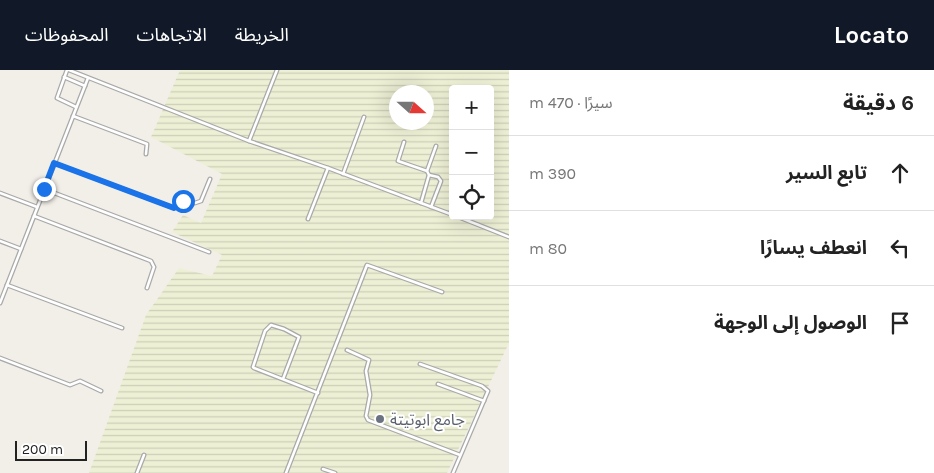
<!DOCTYPE html>
<html lang="ar">
<meta charset="utf-8">
<style>
body{margin:0;font-family:Karla,"Noto Sans Arabic",sans-serif;background:#f6f6f6;color:#222;direction:rtl}
.controls{position:absolute;right:15px;top:15px;display:grid;overflow:hidden;border-radius:5px;box-shadow:0 5px 20px #0002}
.controls button{width:45px;height:45px;display:grid;place-items:center;padding:0;border:0;border-bottom:1px solid #e0e0e0;background:#fff;color:#222;font:25px sans-serif}
.compass{position:absolute;left:389px;top:15px;width:45px;height:45px;border-radius:50%;background:#fff;box-shadow:0 5px 20px #0002;rotate:111deg}
.scale{position:absolute;left:15px;bottom:12px;width:72px;box-sizing:border-box;padding-left:5px;border:2px solid #222;border-top:0;font-size:14px;line-height:18px;white-space:nowrap;color:#222;-webkit-text-stroke:4px #fff;paint-order:stroke}
.stop{position:absolute;width:15px;height:15px;margin:-11px;border:4px solid #1a73e8;border-radius:50%;background:#fff}
.stop.end{background:#1a73e8;border-color:#fff;box-shadow:0 1px 5px #0008}
.list{margin:0;padding:0;list-style:none}
h2{display:flex;justify-content:space-between;align-items:center;height:65px;margin:0;padding:0 20px;font-size:21px}
h2 small{font-size:16px;font-weight:400;color:#767676}
.list li{display:grid;grid-template-columns:32px 1fr auto;gap:15px;align-items:center;box-sizing:border-box;height:75px;padding:0 20px;border-top:1px solid #e0e0e0}
.list b{display:block;font-size:19px;white-space:nowrap}
.list em{font-size:16px;font-style:normal;color:#767676}
.icon{flex:none;width:28px;height:28px;fill:none;stroke:currentColor;stroke-width:2;stroke-linecap:round;stroke-linejoin:round}
.map{position:relative;flex:none;width:509px;height:403px;overflow:hidden;direction:ltr}
header{display:flex;align-items:center;gap:30px;box-sizing:border-box;height:70px;padding:0 25px;background:#111827;color:#fff}
header strong{font-size:24px}
nav{display:flex;gap:28px;margin-inline-start:auto;font-size:18px}
main{display:flex}
aside{flex:1;background:#fff}
.map>svg:first-child{display:block}
.farmland{fill:url(#farmland-rules);fill-rule:evenodd}
.lines{fill:none;stroke-linecap:round;stroke-linejoin:round}
.street-casing{stroke:#a9a9a9;stroke-width:5}
.street{stroke:#fff;stroke-width:2.5}
.route{stroke:#1a73e8;stroke-width:6}
.worship-dot{fill:#6b7280;stroke:#fff;stroke-width:2}
.labels{text-anchor:middle;dominant-baseline:central;stroke-width:4;stroke-linejoin:round;paint-order:stroke}
.worship-label{font-size:16px;fill:#5b616d;stroke:#fff;text-anchor:start}
</style>
<header>
<strong>Locato</strong>
<nav><a>الخريطة</a><a>الاتجاهات</a><a>المحفوظات</a></nav>
</header>
<main>
<aside>
<h2>6 دقيقة<small>سيرًا · 470 m</small></h2>
<ul class="list">
<li><svg class="icon" aria-label="ahead" viewBox="0 0 24 24"><path d="M12 20V5M6 11l6-6 6 6"/></svg><div><b>تابع السير</b></div><em>390 m</em></li>
<li><svg class="icon" aria-label="left" viewBox="0 0 24 24"><path d="M17 20v-9H6M10 6l-5 5 5 5"/></svg><div><b>انعطف يسارًا</b></div><em>80 m</em></li>
<li><svg class="icon" aria-label="arrive" viewBox="0 0 24 24"><path d="M6 21V4h12l-3 4 3 4H6"/></svg><div><b>الوصول إلى الوجهة</b></div></li>
</ul>
</aside>
<div class="map">
<svg width="509" height="403" viewBox="0 0 509 403">
<defs>
<pattern id="farmland-rules" width="6" height="5" patternUnits="userSpaceOnUse" patternTransform="scale(1.25)"><rect width="6" height="5" fill="#eef0d5"/><path d="M0 2.5h6" fill="none" stroke="#ccceb7"/></pattern>
</defs>
<rect width="100%" height="100%" fill="#f2efe9"/>
<path class="farmland" d="M 180,0 L 509,0 L 509,273 L 447,403 L 89,403 L 146,245 L 179,198 L 212,206 L 222,185 L 172,162 L 183,145 L 201,153 L 222,104 L 151,67 ZM 453,19 L 490,19 L 490,146 L 453,146 ZM 397,22 L 427,22 L 427,52 L 397,52 Z"/>
<g class="lines">
<defs>
<g id="street">
<polyline points="67,0 57,28 76,37"/>
<polyline points="69,0 249,71 328,98 453,145"/>
<polyline points="64,7 85,16"/>
<polyline points="73,46 147,74 146,84"/>
<polyline points="249,71 277,0"/>
<polyline points="404,72 398,91 427,101 429,105 421,133"/>
<polyline points="54,93 174,138 185,130 195,133 201,131 210,109"/>
<polyline points="427,101 436,76"/>
<polyline points="343,104 364,47"/>
<polyline points="429,105 438,107 441,111 431,137"/>
<polyline points="44,119 209,182"/>
<polyline points="0,123 37,137"/>
<polyline points="34,146 151,191 154,197 147,218"/>
<polyline points="456,146 509,167"/>
<polyline points="308,149 328,98"/>
<polyline points="0,171 21,179"/>
<polyline points="7,215 122,258"/>
<polyline points="0,233 88,8"/>
<polyline points="347,280 369,290 366,301 370,325 366,346 368,350 460,385"/>
<polyline points="0,288 70,315 80,311 101,321"/>
<polyline points="420,294 482,316 488,321 453,403"/>
<polyline points="283,309 299,267 284,259 271,255 265,261 253,297 254,298 318,323"/>
<polyline points="438,314 484,331"/>
<polyline points="323,399 335,403"/>
<polyline points="137,403 144,385"/>
<polyline points="286,403 367,195 442,222"/>
</g>
</defs>
<use href="#street" class="street-casing"/>
<use href="#street" class="street"/>
</g>
<g class="lines">
<polyline class="route" points="44,119 54,93 174,138 183,131"/>
</g>
<circle class="worship-dot" cx="380" cy="349" r="5"/>
<g class="labels">
<g class="worship-label">
<text x="390" y="349">جامع ابوتيتة</text>
</g>
</g>
</svg>
<div class="controls">
<button>+</button>
<button>−</button>
<button><svg class="icon" aria-label="locate" viewBox="0 0 24 24"><circle cx="12" cy="12" r="6"/><path d="M12 2v4M12 18v4M2 12h4M18 12h4"/></svg></button>
</div>
<svg class="compass" viewBox="-18 -18 36 36"><path d="M0-13l5 13h-10z" fill="#e53935"/><path d="M0 13l5-13h-10z" fill="#767676"/></svg>
<div class="scale">200 m</div>
<div class="stop" style="left:183px;top:131px"></div>
<div class="stop end" style="left:44px;top:119px"></div>
</div>
</main>
